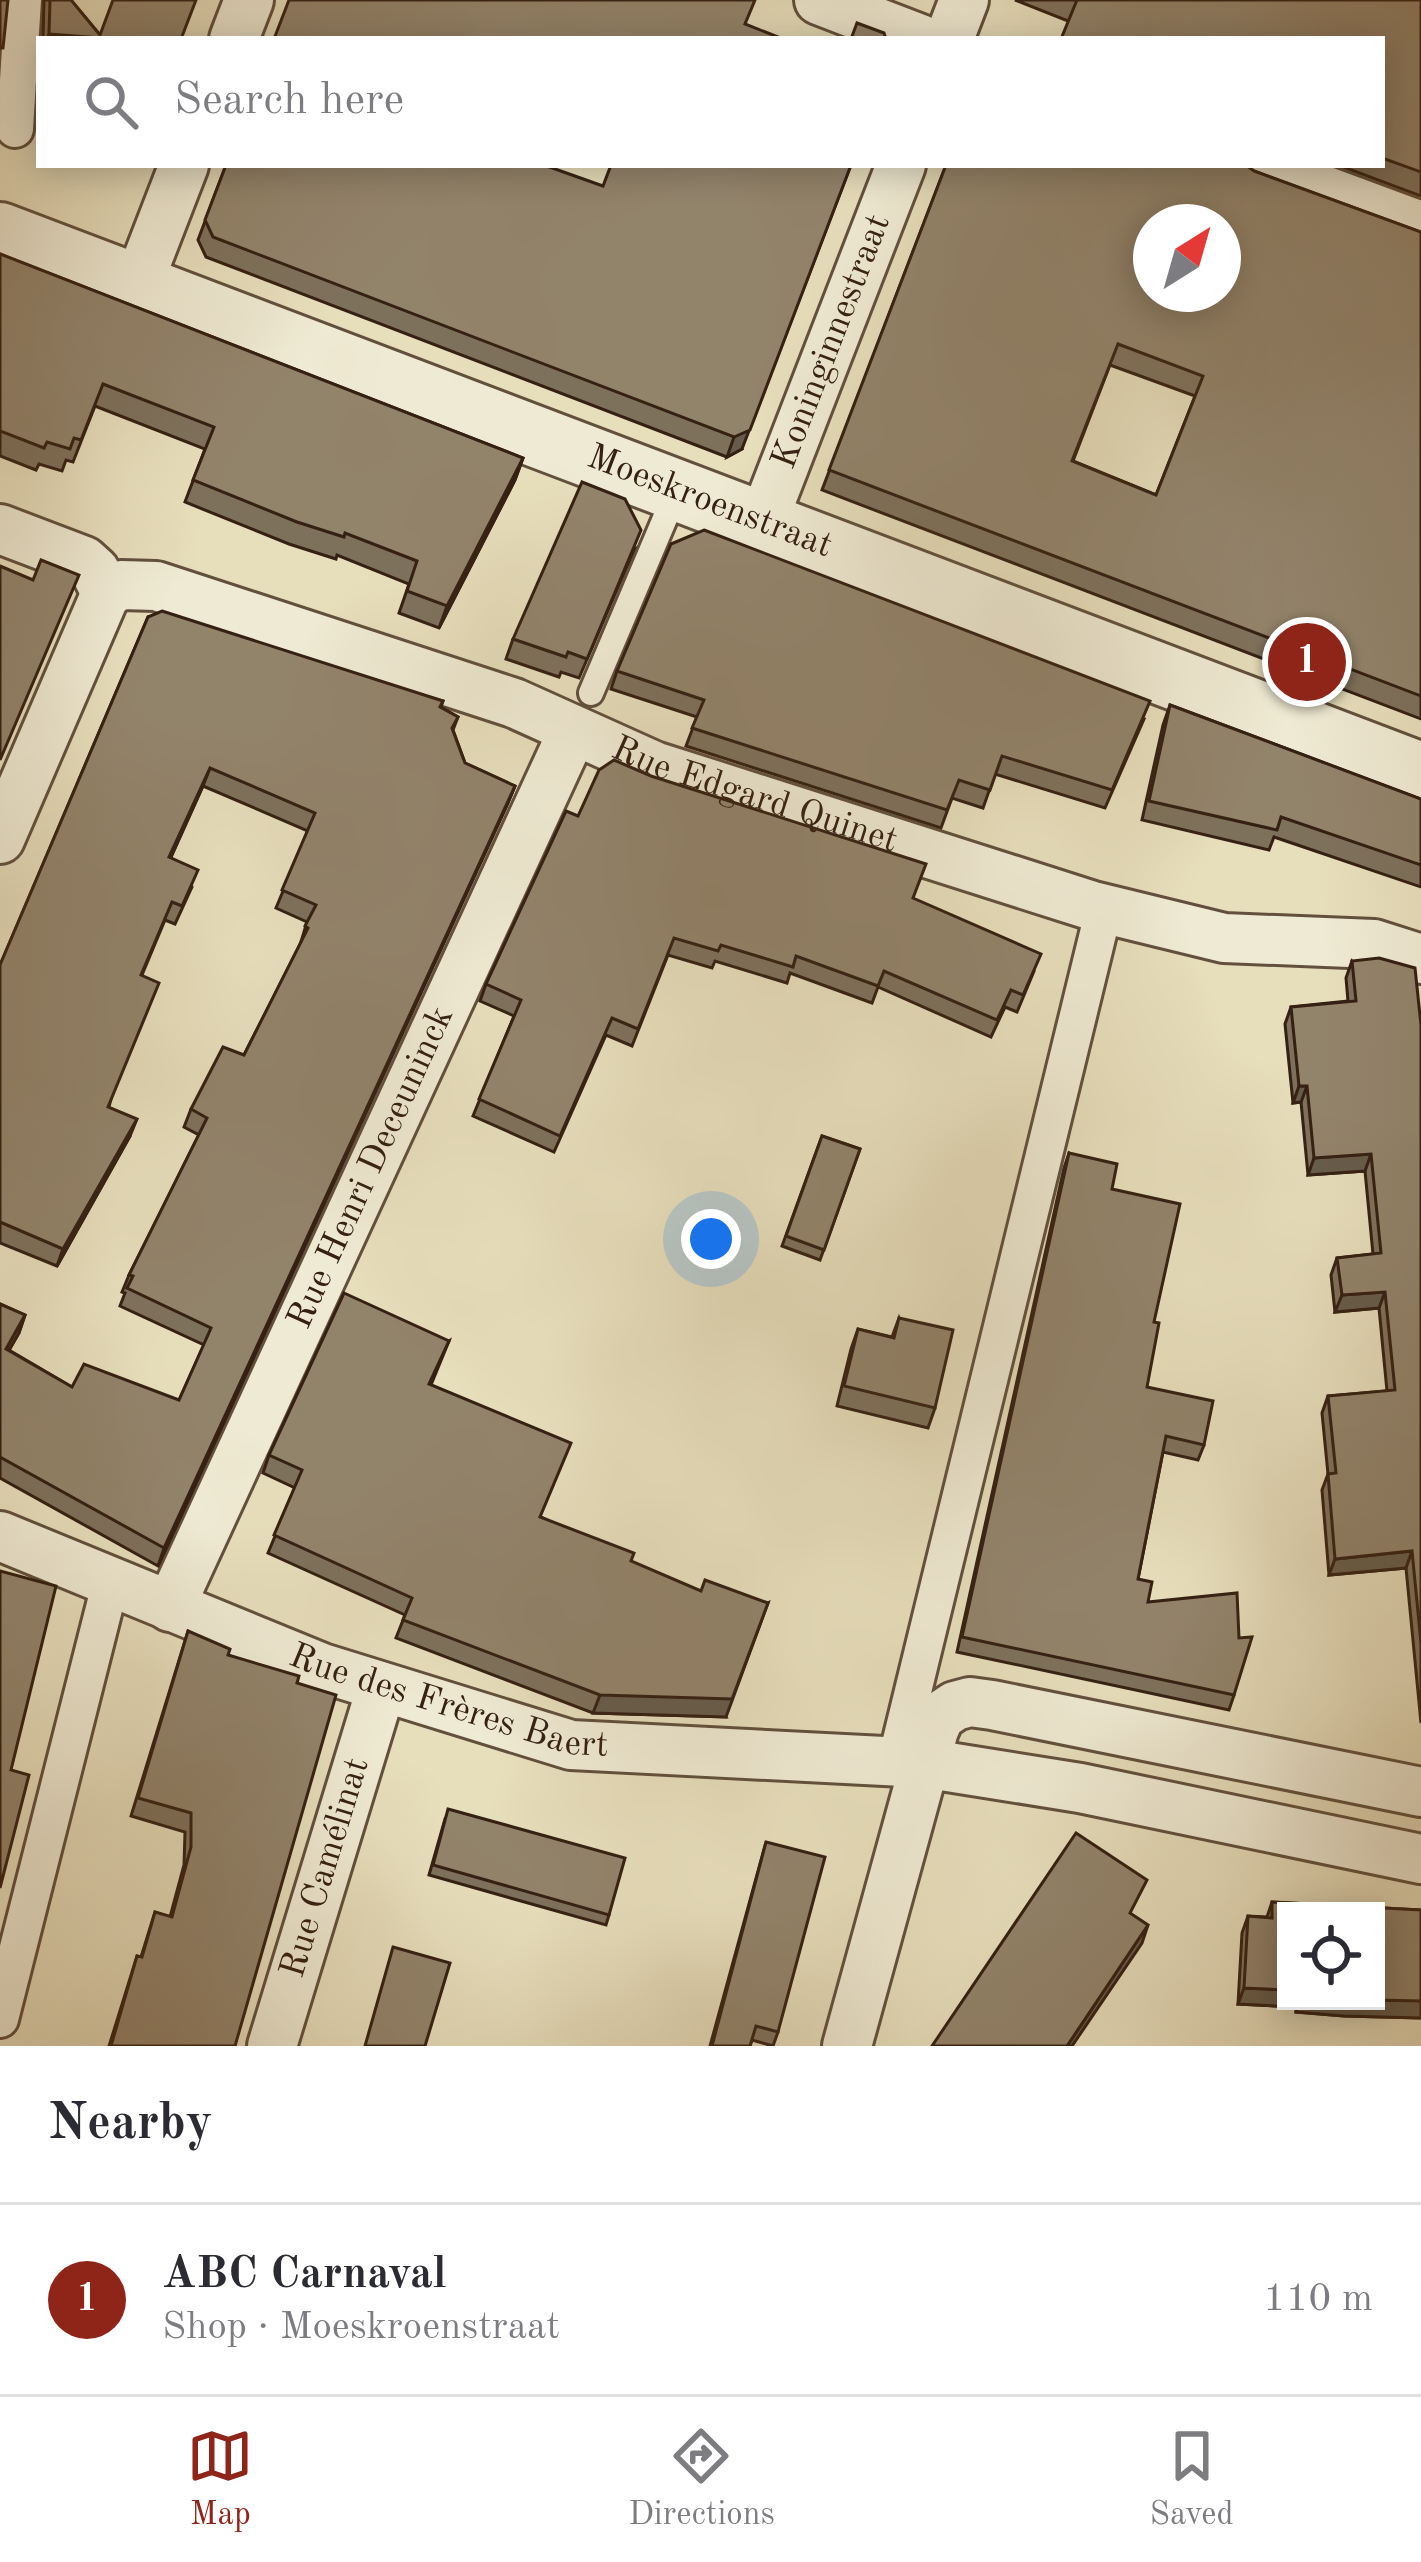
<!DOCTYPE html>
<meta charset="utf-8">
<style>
body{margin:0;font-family:"Old Standard TT",serif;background:#f7f7f7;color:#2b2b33}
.controls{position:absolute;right:36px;bottom:36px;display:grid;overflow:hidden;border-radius:0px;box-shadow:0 6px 30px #0003}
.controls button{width:108px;height:108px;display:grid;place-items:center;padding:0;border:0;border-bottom:3px solid #e1e1e2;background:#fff;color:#2b2b33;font:60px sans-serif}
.compass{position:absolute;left:1133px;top:204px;width:108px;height:108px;border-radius:50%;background:#fff;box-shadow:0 6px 30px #0003;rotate:37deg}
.you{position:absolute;left:711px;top:1239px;width:42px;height:42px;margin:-30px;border:9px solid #fff;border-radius:50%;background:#1a73e8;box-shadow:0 0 0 18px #1a73e833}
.badge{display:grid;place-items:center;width:78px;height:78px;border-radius:50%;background:#8f2418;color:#fff;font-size:39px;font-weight:700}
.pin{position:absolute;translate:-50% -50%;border:6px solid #fff;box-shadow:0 3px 12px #0006}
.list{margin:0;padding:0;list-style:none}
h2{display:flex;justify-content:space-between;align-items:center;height:156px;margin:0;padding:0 48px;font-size:51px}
h2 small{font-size:39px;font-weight:400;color:#7c7c81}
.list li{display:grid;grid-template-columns:78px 1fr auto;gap:36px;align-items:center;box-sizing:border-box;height:192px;padding:0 48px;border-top:3px solid #e1e1e2}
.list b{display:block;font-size:45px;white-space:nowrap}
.list p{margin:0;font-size:39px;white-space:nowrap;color:#7c7c81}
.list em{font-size:39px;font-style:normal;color:#7c7c81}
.icon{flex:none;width:66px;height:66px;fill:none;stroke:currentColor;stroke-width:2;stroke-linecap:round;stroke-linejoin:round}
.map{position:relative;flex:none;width:1421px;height:2046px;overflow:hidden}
.search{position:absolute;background:#fff;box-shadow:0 6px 30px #0003;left:36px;right:36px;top:36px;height:132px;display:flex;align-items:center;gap:30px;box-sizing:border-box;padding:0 42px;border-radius:0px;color:#7c7c81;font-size:45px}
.sheet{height:348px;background:#fff}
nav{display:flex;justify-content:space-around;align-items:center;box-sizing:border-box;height:168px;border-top:3px solid #e1e1e2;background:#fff;font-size:33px;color:#7c7c81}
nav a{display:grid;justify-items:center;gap:6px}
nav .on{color:#8f2418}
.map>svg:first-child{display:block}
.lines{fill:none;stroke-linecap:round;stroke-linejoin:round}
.service-casing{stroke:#62503d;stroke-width:30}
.pedestrian-casing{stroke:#62503d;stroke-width:42}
.minor-casing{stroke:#62503d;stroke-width:54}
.tertiary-casing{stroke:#62503d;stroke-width:66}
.service{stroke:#efead3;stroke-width:24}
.pedestrian{stroke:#efead3;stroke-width:36}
.minor{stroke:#efead3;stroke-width:48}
.tertiary{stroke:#efead3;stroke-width:60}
.wall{fill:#7e715c;stroke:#352013;stroke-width:3;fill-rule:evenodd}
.shaded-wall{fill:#665c4b;stroke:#352013;stroke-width:3}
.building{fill:#92836b;stroke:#352013;stroke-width:3;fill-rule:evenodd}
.labels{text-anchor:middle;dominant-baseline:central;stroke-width:9;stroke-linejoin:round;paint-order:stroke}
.street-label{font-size:36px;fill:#352013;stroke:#efead3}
</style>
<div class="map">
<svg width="1421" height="2046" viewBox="0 0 1421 2046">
<rect width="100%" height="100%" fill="#e7debc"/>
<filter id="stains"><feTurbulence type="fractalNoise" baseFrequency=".00167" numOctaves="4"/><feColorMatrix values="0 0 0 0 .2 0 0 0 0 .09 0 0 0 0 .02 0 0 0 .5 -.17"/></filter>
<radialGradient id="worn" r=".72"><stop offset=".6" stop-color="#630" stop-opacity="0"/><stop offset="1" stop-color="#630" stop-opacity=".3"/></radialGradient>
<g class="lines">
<defs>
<polyline id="service" points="591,693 677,490"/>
<g id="pedestrian">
<polyline points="15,129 23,0"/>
<polyline points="896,1761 1104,909"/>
<polyline points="0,2019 111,1581"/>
</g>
<g id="minor">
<polyline points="819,0 920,39"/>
<polyline points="234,39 249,0"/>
<polyline points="949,39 964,0"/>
<polyline points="1256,165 1421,226"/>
<polyline points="138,284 184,165"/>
<path id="s1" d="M 763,521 L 901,165"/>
<polyline points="0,529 84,561 95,571 106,593"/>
<path id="s2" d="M 106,593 L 121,585 L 156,586 L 514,703 L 654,766 L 1093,906 L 1224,938 L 1374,944 L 1421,959"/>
<polyline points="0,839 106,593"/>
<path id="s3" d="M 0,1536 L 322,1668 L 571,1745 L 923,1763 L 1080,1788 L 1421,1859"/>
<path id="s4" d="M 170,1607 L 573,731"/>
<path id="s5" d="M 272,2046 L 381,1689"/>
<polyline points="847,2046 934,1730 940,1716 955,1706 970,1702 992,1705 1421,1792"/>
</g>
<g id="tertiary">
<path id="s6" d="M 0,233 L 1421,773"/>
</g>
</defs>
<use href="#service" class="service-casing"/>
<use href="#pedestrian" class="pedestrian-casing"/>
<use href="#minor" class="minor-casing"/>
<use href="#tertiary" class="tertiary-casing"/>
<use href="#service" class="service"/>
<use href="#pedestrian" class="pedestrian"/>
<use href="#minor" class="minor"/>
<use href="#tertiary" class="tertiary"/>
</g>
<g class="wall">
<polygon points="44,0 71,0 100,35 181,39 43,39"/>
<polygon points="1015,0 1421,0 1421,196 1338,165 1382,165 1382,39 1068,21"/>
<polygon points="226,165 544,165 742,449 727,457 206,257 198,240"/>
<path d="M 946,165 L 1254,171 L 1421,232 L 1421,719 L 822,490 ZM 1110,365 L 1195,396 L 1156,495 L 1073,461 Z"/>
<polygon points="0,254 523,458 515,480 439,628 399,613 409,584 337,555 336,559 289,544 185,502 205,449 95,406 73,462 66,460 62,471 39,464 36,470 0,456"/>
<polygon points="634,550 579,678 561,672 559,677 506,659 513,639"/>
<polygon points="148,617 443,701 441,707 458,717 453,730 465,763 515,786 508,803 158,1566 0,1478 0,1304 25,1315 19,1333 9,1350 72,1387 179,1400 204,1345 120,1306 125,1293 122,1292 129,1275 199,1135 184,1127 191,1109 244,1055 300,945 307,922 276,908 308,831 203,786 171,857 192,887 175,924 165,920 142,975 109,1107 130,1136 57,1266 0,1243 0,965"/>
<polygon points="617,671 1144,719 1105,808 995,774 983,808 952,798 941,828 686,746 697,717 611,689"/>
<polygon points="1170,705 1421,799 1421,887 1274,837 1269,850 1142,820 1163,725"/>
<polygon points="578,816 913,899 1034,971 1017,1012 1005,1007 991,1037 878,987 872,1003 790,973 787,983 715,961 712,968 668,955 632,1046 606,1035 554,1152 473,1116 514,1016 480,1001 486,984"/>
<polygon points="1352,961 1421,1025 1421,1723 1406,1568 1329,1575 1322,1490 1328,1474 1322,1413 1328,1396 1387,1391 1379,1308 1335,1312 1331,1275 1337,1258 1373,1254 1365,1171 1308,1175 1301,1102 1293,1103 1285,1024 1291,1007 1348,1001 1346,978"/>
<polygon points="822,1136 860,1149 820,1260 782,1246"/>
<polygon points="1069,1153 1112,1189 1154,1322 1147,1387 1204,1445 1198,1460 1163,1452 1138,1579 1148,1602 1234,1695 1229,1710 957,1652 1064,1168"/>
<polygon points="899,1318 935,1408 928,1428 837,1406 851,1349 858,1329 892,1337"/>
<polygon points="449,1341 431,1385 541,1517 631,1561 726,1717 593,1713 396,1638 405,1615 268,1553 295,1488 263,1473 269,1455"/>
<polygon points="188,1631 228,1655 297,1683 235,2046 109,2046 137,1956 141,1957 155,1912 170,1917 184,1865 185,1832 131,1816"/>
<polygon points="445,1819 609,1915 606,1925 429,1875"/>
<polygon points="766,1842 778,2032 773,2046 752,2040 750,2046 710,2046"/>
<path d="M 1272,1902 L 1421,1910 L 1421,2018 L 1344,2016 L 1296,2012 L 1296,2007 L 1238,2004 L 1242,1933 L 1248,1916 L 1267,1917 ZM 1286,1911 L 1376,1911 L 1376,2001 L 1286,2001 Z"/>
</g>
<g class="shaded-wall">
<polygon points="49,34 115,38 47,39"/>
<polygon points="851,165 742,449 727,457 734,437"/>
<polygon points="523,458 515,480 439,628 447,606"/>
<polygon points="210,768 203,786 163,875 169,857"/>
<polygon points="515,786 508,803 158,1566 164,1548"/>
<polygon points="1299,1086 1307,1086 1301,1102 1293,1103"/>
<polygon points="137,1119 130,1136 57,1266 63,1249"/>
<polygon points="1371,1154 1365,1171 1308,1175 1314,1158"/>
<polygon points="1385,1292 1379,1308 1335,1312 1342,1295"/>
<polygon points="25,1315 19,1333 0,1366 6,1349"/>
<polygon points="1412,1551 1406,1568 1329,1575 1335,1559"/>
<polygon points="768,1603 726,1717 593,1713 600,1695"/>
<polygon points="1148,1925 1142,1943 1072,2046 1067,2046"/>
<polygon points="1244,1988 1286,1990 1286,2001 1299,2001 1296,2007 1238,2004"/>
<polygon points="1415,2000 1421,2001 1421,2018 1344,2016 1296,2012 1300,2001"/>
</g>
<g class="building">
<polygon points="0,0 8,0 3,48 0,48"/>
<polygon points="50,0 71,0 100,35 113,0 196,0 181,39 114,39 49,34"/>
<polygon points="289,0 755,0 745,24 783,39 274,39"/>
<polygon points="1077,0 1421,0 1421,172 1382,158 1382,39 1061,39"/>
<polygon points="857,23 884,33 886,39 851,39"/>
<polygon points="226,165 544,165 603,186 611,165 851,165 750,430 734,437 213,237 205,220"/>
<path d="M 946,165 L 1246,165 L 1254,171 L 1421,232 L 1421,696 L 829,470 ZM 1151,222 L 1223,222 L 1223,294 L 1151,294 ZM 1118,344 L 1203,376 L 1156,495 L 1072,461 Z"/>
<polygon points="0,254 523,458 447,606 407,591 417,561 345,533 344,537 297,522 193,480 214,427 103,384 81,440 74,438 70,449 47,442 44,448 0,431"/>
<polygon points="582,482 625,499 641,530 587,659 568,652 566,657 513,639"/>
<polygon points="704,530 1150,701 1112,790 1002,756 990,790 959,780 947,810 692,728 704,700 617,671 671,544"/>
<polygon points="41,560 79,575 0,760 0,566 33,580"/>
<polygon points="162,611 443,701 440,707 458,717 452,728 465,763 515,786 164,1548 0,1457 0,1304 25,1315 6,1349 72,1387 84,1364 179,1400 211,1328 127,1288 133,1276 129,1275 207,1118 191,1109 223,1047 244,1055 308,928 305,926 316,905 282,890 315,813 210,768 169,857 198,870 182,906 172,902 141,975 159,983 108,1107 137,1119 63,1249 0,1222 0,965 148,617"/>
<polygon points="1170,705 1421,799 1421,865 1281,817 1277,830 1149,801"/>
<polygon points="614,760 651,776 926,864 913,898 1041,954 1023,995 1011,990 997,1020 884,971 878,986 796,956 793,967 721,945 718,951 674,938 638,1029 612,1018 560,1136 479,1099 521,1000 486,984 566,811 578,816 599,770"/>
<polygon points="1379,958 1415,968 1421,1025 1421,1643 1412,1551 1335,1559 1328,1474 1336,1473 1328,1396 1395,1390 1385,1292 1342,1295 1337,1258 1381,1253 1371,1154 1314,1158 1307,1086 1299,1086 1291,1007 1356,1001 1352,961"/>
<polygon points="822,1136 860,1149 824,1250 786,1236"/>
<polygon points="1069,1153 1117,1164 1112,1189 1180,1204 1154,1322 1159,1323 1147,1387 1213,1401 1204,1445 1166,1436 1138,1579 1152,1582 1148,1602 1237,1593 1239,1638 1252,1637 1234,1695 962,1637"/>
<polygon points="344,1293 449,1341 429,1384 571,1443 540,1517 634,1553 631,1561 701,1591 705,1580 768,1603 732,1699 600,1695 403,1620 412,1598 274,1535 302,1470 269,1455"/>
<polygon points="899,1318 953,1330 935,1408 844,1386 858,1329 894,1338"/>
<polygon points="0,1571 56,1586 11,1770 29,1775 0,1888"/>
<polygon points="188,1631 230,1649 228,1655 299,1676 297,1683 336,1695 235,2046 111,2046 137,1956 142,1957 155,1912 172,1917 191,1847 191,1813 138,1798"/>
<polygon points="448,1809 625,1858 609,1915 433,1865"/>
<polygon points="1076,1833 1147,1880 1130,1913 1148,1925 1067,2046 932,2046"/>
<polygon points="766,1842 825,1857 778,2032 756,2026 750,2046 712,2046"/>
<polygon points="1272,1902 1421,1910 1421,2001 1376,2000 1376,1911 1286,1911 1286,1990 1244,1988 1248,1916 1272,1918"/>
<polygon points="393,1947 450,1963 425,2046 365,2046"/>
</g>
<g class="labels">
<g class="street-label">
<text stroke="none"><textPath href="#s1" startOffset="192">Koninginnestraat</textPath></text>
<text stroke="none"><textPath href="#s6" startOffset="759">Moeskroenstraat</textPath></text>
<text stroke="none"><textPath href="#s2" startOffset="687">Rue Edgard Quinet</textPath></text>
<text stroke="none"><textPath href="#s4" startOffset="483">Rue Henri Deceuninck</textPath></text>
<text stroke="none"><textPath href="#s3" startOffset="480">Rue des Frères Baert</textPath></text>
<text stroke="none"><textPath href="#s5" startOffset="186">Rue Camélinat</textPath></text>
</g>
</g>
<rect width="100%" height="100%" filter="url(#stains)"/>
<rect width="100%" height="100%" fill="url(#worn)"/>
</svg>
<div class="controls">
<button><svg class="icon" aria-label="locate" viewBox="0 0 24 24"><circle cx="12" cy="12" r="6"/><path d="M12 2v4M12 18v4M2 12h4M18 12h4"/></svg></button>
</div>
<svg class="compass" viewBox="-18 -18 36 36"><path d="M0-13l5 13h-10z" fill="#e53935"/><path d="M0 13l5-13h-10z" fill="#7c7c81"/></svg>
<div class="you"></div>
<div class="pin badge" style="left:1307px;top:662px">1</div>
<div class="search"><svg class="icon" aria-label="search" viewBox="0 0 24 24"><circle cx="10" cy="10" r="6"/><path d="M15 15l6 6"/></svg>Search here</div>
</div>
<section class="sheet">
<h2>Nearby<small></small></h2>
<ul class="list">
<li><span class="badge">1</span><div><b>ABC Carnaval</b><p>Shop · Moeskroenstraat</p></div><em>110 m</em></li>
</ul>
</section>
<nav>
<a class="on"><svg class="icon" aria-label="map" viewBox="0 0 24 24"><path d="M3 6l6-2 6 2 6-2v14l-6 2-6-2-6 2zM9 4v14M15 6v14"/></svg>Map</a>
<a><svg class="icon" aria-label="directions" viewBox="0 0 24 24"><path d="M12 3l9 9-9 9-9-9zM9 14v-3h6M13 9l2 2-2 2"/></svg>Directions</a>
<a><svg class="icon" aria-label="saved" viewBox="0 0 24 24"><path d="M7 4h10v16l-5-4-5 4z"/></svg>Saved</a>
</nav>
